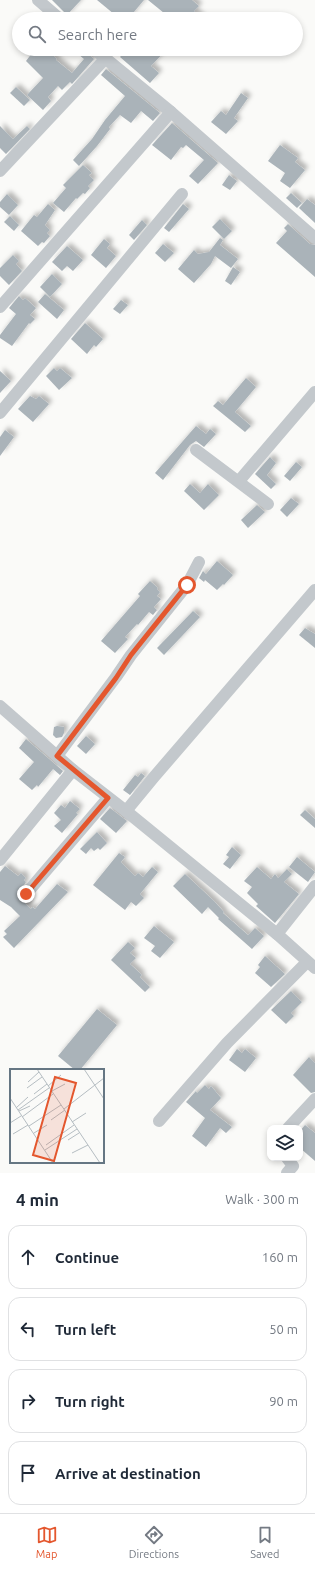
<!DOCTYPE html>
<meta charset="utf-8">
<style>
body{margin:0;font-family:Ubuntu,sans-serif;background:#f2f2f3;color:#1f2937}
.controls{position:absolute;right:12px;bottom:12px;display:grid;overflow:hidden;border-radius:8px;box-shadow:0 2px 6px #0003}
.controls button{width:36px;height:36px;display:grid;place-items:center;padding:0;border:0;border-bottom:1px solid #e0e1e3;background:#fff;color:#1f2937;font:20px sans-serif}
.stop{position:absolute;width:12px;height:12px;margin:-9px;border:3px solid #e4572e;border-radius:50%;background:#fff}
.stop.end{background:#e4572e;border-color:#fff;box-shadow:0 1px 4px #0008}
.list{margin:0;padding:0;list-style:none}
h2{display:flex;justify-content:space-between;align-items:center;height:52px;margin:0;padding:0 16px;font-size:17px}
h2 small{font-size:13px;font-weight:400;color:#747a83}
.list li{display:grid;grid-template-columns:26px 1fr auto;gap:12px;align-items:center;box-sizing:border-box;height:64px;margin:0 8px 8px;padding:0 8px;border:1px solid #e0e1e3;border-radius:12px}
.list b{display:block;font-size:15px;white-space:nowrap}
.list em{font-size:13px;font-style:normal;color:#747a83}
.icon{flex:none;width:22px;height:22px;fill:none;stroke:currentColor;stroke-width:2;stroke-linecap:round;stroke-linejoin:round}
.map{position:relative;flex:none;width:315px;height:1173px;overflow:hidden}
.search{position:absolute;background:#fff;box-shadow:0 2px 6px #0003;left:12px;right:12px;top:12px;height:44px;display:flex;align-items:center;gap:10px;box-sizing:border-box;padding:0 14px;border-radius:22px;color:#747a83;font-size:15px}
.sheet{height:340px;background:#fff}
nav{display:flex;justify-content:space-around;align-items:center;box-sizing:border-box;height:56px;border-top:1px solid #e0e1e3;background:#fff;font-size:11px;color:#747a83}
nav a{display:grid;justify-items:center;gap:2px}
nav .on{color:#e4572e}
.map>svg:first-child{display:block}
.building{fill:#aab3b9;filter:url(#shadow)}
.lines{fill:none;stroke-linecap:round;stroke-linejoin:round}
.minor{stroke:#c3c8cc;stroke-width:12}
.route{stroke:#e4572e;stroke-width:5}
.inset-road{fill:none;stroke:#b5bdc2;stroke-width:1}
.view{fill:#e4572e;fill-opacity:0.15;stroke:#e4572e;stroke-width:2}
.inset-edge{fill:none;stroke:#657683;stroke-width:2}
</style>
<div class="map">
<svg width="315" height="1173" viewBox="0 0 315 1173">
<defs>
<filter id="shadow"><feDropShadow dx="3.5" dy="-3.5" stdDeviation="2" flood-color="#0004"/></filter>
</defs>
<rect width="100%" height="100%" fill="#fafaf8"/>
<g class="building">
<polygon points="52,0 81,0 67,15"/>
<polygon points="97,0 144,0 128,19 120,19"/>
<polygon points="148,0 192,0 199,6 194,11 203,19 159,19 164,13"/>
<polygon points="35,49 47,49 57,59 56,60 72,73 84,59 72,49 83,49 94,59 72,84 70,82 62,90 58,86 48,97 51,101 43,110 27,95 43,78 26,61"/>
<polygon points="127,49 132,49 139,55 144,49 167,49 151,66 159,73 150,83 120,57"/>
<polygon points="106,69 160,113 153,121 141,111 131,123 120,115 109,127 110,129 97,146 79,166 73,160 92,139 105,120 125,96 101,75"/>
<polygon points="16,87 30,100 24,106 10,93"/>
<polygon points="241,93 248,98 234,118 238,121 226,134 211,122 221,111 226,115"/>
<polygon points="172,123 218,163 198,184 189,176 204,160 186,145 183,148 181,147 171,160 152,145"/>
<polygon points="0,126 13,139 27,126 30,129 6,154 0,148"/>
<polygon points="280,145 298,158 295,162 305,170 290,188 280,181 285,173 268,161"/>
<polygon points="83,165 92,173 89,175 94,180 88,186 90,188 85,194 83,193 77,199 76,198 64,212 53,203 66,188 63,185"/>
<polygon points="229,175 237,181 230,190 222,185"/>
<polygon points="291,193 302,203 297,208 286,198"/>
<polygon points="7,194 18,205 9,215 0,207 0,202"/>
<polygon points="307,199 315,205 315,223 299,208"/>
<polygon points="48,204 55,210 45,225 50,230 47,233 50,236 44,243 42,242 38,246 21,231 34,215 37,217"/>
<polygon points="183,204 189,209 169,232 164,228"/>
<polygon points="10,216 19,225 14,231 4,222"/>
<polygon points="220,219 232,231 224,239 212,227"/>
<polygon points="142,220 147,225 134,240 129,235"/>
<polygon points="288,224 310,244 315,245 315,277 276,243 287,231 284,228"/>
<polygon points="220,238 223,240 220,245 238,259 231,268 215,256 211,264 194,283 178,269 194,250 198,254 209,252"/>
<polygon points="104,239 110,244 107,248 116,256 106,268 91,255"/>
<polygon points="163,244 174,253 165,262 155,253"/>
<polygon points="67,246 83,260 73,271 67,266 62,271 52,262"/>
<polygon points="13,255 19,261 16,264 22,271 9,285 0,276 0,268"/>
<polygon points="233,267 240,272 231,285 225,281"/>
<polygon points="52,274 62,284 50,297 40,287"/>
<polygon points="45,294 64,310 57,319 38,302"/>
<polygon points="19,296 23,300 25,298 36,308 30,315 35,319 30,324 29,323 12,346 0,338 0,335 16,314 9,308"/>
<polygon points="121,300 128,305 120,314 113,309"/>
<polygon points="85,323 103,339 96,347 94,345 87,354 71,339"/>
<polygon points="54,368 57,371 60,368 72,378 59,390 46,376"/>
<polygon points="0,371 11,381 0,393"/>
<polygon points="246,378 256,387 235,412 251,426 245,432 213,406 218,401 223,405"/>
<polygon points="30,396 36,399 39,396 49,404 33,422 18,409"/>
<polygon points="196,426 206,434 210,429 216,434 204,447 196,441 190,445 163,480 155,473"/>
<polygon points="5,430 14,437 0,456 0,437"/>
<polygon points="270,457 276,463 267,475 276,484 271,489 255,474"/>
<polygon points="296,462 302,467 290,481 284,476"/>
<polygon points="190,484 200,493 208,484 219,495 204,510 184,491"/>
<polygon points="291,498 299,504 287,517 280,510"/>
<polygon points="257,505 265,512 248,528 241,520"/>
<polygon points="217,561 233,575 224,585 223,584 217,590 205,580 204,582 199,578 203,571 206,574"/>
<polygon points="150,581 158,588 157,589 160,592 157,596 161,599 154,607 157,610 153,615 149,612 138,625 137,624 125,637 128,639 115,653 101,641 140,596 138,594"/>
<polygon points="193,611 200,617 164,655 157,648"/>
<polygon points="305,628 315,634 315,648 299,635"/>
<polygon points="57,726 64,727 64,733 62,737 56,738 53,735 54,727"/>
<polygon points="86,736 95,744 86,754 77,746"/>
<polygon points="26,739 63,771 60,775 53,769 38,787 37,785 32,790 19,779 34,762 19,748"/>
<polygon points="141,773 145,776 130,795 123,790 135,775 138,777"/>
<polygon points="70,801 80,809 76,813 78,814 62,833 54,826 61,820 54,813 61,805 65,808"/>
<polygon points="110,808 127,821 116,833 100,819"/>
<polygon points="305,810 315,819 315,828 300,815"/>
<polygon points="97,832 107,843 100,850 98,848 94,851 91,848 86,854 80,849"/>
<polygon points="232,847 241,855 230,869 223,864 229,857 226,855"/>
<polygon points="119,853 125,857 121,862 135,876 138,873 143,877 152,867 158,872 140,894 144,898 136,906 131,902 125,910 93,885"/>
<polygon points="297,857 315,872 308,882 289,867"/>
<polygon points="5,866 18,876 21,873 26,878 24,880 26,882 17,895 31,909 32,907 35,909 57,884 68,892 14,948 3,937 7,934 4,931 20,916 11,907 0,900 0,872"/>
<polygon points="257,867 271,879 275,874 278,878 287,869 292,874 284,882 299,894 275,923 256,906 258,904 247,893 252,887 244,881"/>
<polygon points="185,874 214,901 224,912 223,913 248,935 255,928 264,936 252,949 218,919 219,918 208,907 202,914 173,886"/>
<polygon points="154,926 174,942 160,958 151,951 155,946 144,938"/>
<polygon points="128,942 135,948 130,953 136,958 130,964 142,975 140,977 150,987 145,992 111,960"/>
<polygon points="265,956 285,974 271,987 255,973 260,967 258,965"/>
<polygon points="291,991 302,1002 291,1013 294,1016 286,1024 271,1010"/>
<polygon points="97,1009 117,1025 80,1070 75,1070 58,1056"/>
<polygon points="237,1049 242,1053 245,1049 256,1058 245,1072 229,1060"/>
<polygon points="309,1057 315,1063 315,1092 311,1093 293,1075"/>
<polygon points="205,1085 209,1089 211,1086 221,1098 210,1110 232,1127 226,1133 220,1128 206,1147 192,1136 205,1118 186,1102 196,1091 197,1093"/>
<polygon points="305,1125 315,1133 315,1161 300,1148 300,1131"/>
</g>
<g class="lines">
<g class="minor">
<polyline points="38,0 60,19"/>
<polyline points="94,49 171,112 315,238"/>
<polyline points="0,171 105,59"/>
<polyline points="0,307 171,112"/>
<polyline points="0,413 182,194"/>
<polyline points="196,450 268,504"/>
<polyline points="239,481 315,392"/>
<polyline points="0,706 73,770 126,811 277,934 315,968"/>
<polyline points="57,756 116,677 131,655 187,585 199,562"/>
<polyline points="126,811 154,777 315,590"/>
<polyline points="0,860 73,770"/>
<polyline points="26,894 108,798"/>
<polyline points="277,934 315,886"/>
<polyline points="159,1121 227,1043 307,962"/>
<polyline points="288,1128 315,1099"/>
<polyline points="287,1173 293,1166 287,1158"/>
</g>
</g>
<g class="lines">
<polyline class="route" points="26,894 108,798 57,756 116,678 131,655 187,585"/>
</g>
<g transform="translate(10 1069)">
<rect width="94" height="94" fill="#fafaf8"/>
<path class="inset-road" d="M 27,0 L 90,94M 74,0 L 94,30M 18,13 L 29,3M 38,17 L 51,6M 17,19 L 32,8M 42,22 L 55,15M 24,25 L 37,15M 0,29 L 43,94M 6,39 L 18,28M 54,40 L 94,9M 8,41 L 39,19M 9,42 L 20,37M 12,48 L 43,25M 41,51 L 55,41M 62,53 L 76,44M 0,54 L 11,47M 19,57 L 51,36M 24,64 L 37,56M 3,65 L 18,56M 58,71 L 69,64M 36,76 L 64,56M 35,81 L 67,60M 62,84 L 78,76"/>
<path class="view" d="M 45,8 L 66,14 L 44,92 L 23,86 Z"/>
<rect width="94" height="94" class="inset-edge"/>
</g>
</svg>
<div class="controls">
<button><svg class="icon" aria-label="layers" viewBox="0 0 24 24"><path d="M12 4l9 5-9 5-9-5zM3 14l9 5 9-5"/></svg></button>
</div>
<div class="stop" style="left:187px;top:585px"></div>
<div class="stop end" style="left:26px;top:894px"></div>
<div class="search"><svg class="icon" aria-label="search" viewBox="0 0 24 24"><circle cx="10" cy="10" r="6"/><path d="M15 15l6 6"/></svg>Search here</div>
</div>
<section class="sheet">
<h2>4 min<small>Walk · 300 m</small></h2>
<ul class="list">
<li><svg class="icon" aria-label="ahead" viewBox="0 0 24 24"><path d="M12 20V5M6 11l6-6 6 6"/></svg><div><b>Continue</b></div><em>160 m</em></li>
<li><svg class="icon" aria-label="left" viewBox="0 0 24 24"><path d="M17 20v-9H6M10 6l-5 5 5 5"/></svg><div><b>Turn left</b></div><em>50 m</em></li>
<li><svg class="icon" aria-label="right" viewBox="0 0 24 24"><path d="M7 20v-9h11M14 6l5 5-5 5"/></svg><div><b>Turn right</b></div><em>90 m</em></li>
<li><svg class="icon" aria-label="arrive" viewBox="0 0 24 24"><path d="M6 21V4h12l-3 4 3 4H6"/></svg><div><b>Arrive at destination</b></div></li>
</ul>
</section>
<nav>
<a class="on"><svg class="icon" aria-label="map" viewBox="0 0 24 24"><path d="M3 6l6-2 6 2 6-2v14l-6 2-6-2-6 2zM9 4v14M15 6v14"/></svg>Map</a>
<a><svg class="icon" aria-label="directions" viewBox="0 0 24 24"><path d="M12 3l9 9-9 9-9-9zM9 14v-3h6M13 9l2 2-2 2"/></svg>Directions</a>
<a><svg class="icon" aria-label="saved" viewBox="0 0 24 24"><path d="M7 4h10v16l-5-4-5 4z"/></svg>Saved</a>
</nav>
